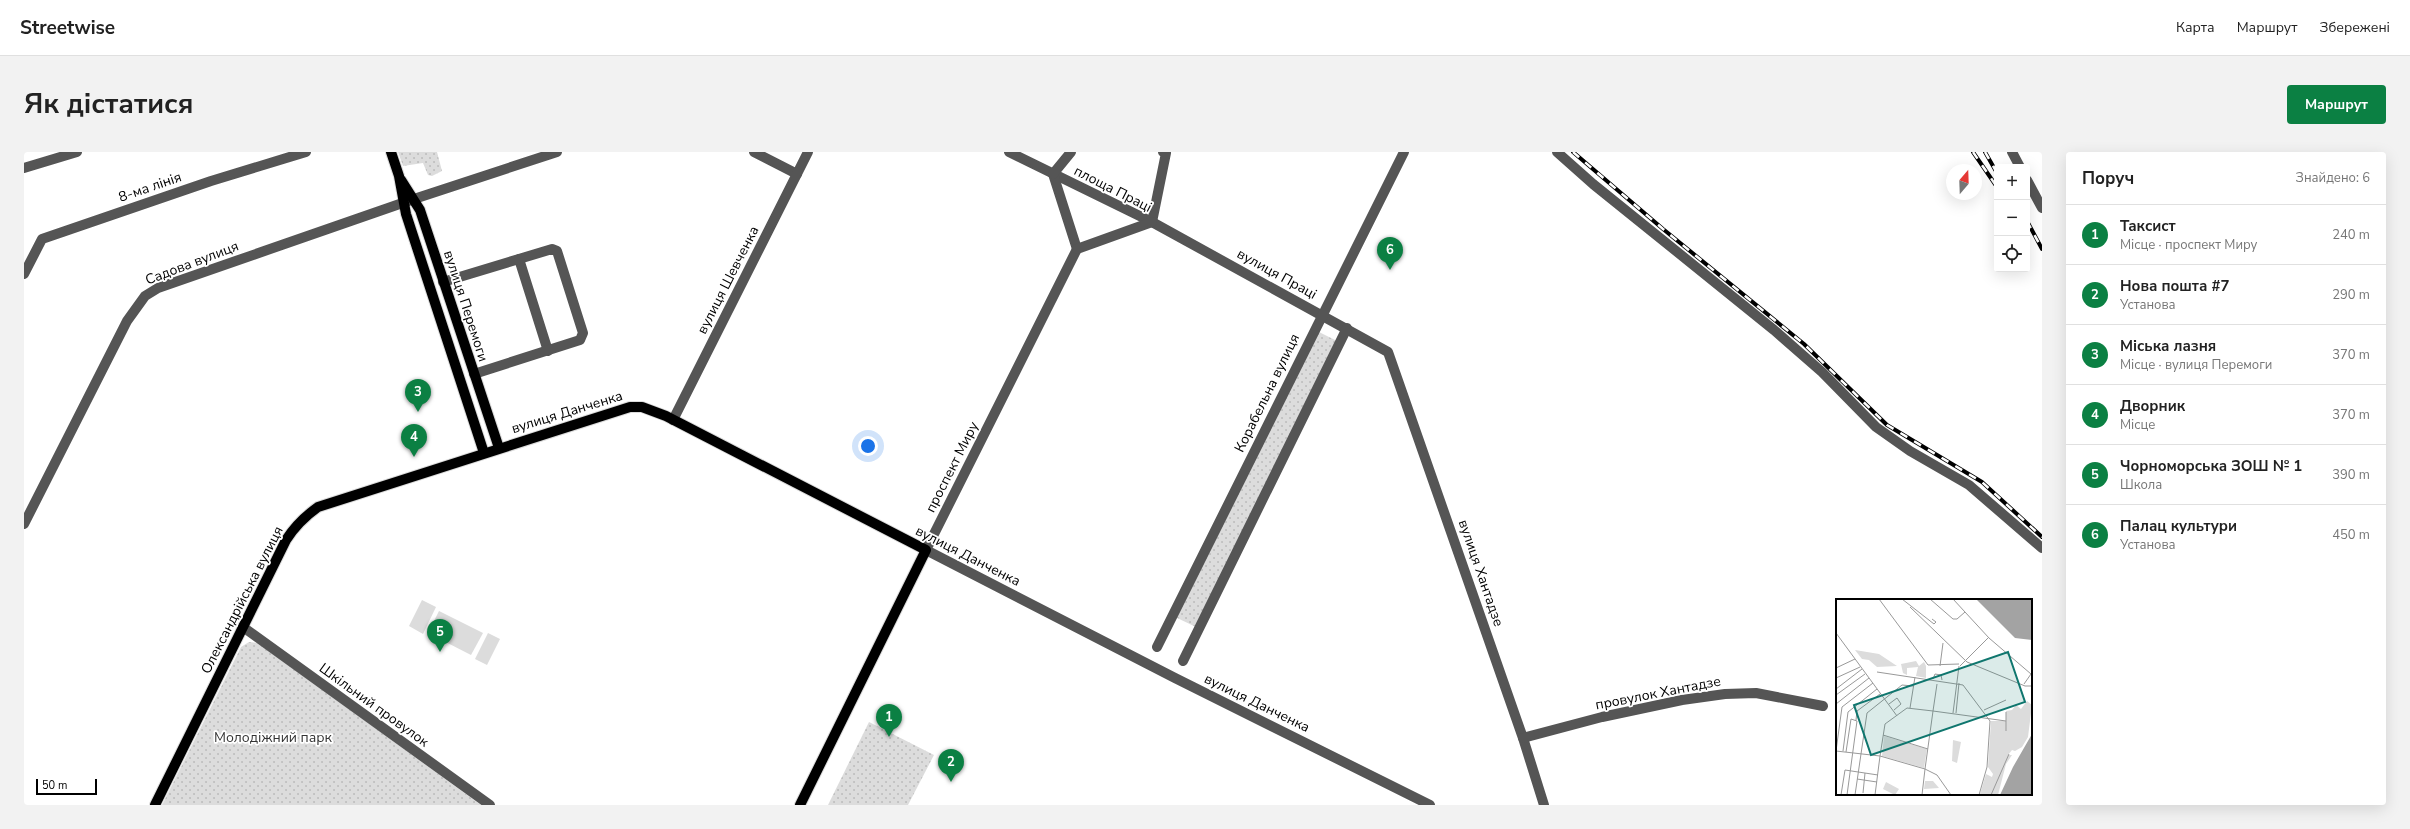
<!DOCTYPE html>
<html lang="uk">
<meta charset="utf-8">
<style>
body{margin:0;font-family:"Nunito Sans",sans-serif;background:#f2f2f2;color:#222}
.controls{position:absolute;right:12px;top:12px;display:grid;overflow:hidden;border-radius:4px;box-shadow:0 4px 16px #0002}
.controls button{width:36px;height:36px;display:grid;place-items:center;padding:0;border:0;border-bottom:1px solid #e0e0e0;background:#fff;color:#222;font:20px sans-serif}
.compass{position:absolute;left:1922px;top:12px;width:36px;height:36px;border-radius:50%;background:#fff;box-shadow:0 4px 16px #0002;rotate:19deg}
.scale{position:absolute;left:12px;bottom:10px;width:61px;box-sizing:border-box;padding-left:4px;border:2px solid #000;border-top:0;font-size:11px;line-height:14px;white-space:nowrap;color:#000;-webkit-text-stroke:3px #fff;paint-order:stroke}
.you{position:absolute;left:844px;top:294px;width:14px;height:14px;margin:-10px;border:3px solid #fff;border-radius:50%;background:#1a73e8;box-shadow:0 0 0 6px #1a73e833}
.badge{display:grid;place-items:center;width:26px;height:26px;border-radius:50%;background:#0b8043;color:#fff;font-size:13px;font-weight:700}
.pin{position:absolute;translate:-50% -33px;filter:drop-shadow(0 1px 2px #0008)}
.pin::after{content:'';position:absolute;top:21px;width:14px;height:12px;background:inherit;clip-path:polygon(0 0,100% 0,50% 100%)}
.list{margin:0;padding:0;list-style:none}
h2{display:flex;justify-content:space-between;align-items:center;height:52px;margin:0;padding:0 16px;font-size:17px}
h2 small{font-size:13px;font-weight:400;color:#767676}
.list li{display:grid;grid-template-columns:26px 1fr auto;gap:12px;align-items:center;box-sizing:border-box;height:60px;padding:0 16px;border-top:1px solid #e0e0e0}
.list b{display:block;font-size:15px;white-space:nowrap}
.list p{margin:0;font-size:13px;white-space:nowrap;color:#767676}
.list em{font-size:13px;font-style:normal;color:#767676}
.icon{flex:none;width:22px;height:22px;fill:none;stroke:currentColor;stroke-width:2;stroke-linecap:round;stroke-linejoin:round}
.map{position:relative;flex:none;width:2018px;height:653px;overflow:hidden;border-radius:4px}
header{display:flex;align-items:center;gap:24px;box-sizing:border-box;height:56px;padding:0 20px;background:#fff;border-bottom:1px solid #e0e0e0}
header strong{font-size:19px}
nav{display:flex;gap:22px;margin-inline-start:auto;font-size:14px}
.intro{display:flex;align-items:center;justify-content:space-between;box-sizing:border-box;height:96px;padding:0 24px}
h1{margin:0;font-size:28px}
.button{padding:10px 18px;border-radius:4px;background:#0b8043;color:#fff;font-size:14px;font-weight:700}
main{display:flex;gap:24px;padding:0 24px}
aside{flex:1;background:#fff;border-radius:4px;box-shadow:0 4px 16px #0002}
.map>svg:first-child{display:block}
.green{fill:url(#green-dots)}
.pitch{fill:#dcdcdc}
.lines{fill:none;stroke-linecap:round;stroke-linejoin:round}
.major-casing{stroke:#dbdbdb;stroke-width:12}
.minor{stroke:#555;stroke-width:10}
.major{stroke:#000;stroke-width:10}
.rail-casing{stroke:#000;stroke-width:4}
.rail{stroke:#fff;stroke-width:2.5;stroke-dasharray:8;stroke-linecap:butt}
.labels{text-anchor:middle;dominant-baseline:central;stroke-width:3.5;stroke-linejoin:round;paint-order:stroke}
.street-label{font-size:14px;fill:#000;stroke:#fff}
.park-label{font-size:14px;fill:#333;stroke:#fff}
.inset-road{fill:none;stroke:#999;stroke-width:1}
.view{fill:#0f766e;fill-opacity:0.15;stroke:#0f766e;stroke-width:2}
.inset-edge{fill:none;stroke:#000;stroke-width:2}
</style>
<header>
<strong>Streetwise</strong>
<nav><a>Карта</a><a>Маршрут</a><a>Збережені</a></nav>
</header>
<div class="intro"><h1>Як дістатися</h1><a class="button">Маршрут</a></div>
<main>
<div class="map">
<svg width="2018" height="653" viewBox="0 0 2018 653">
<defs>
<pattern id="green-dots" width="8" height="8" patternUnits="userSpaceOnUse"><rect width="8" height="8" fill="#dcdcdc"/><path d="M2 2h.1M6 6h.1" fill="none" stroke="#bbb" stroke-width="1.8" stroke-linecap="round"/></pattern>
</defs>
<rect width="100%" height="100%" fill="#fff"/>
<g class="green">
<polygon points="374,0 413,0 418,19 408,24 404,23 399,11 379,14"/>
<polygon points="1293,179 1313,189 1172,475 1151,465"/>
<polygon points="225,490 234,491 457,653 138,653 217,495"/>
<polygon points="845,570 910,603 884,653 804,653"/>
</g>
<g class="pitch">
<polygon points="398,448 412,455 399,482 385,474"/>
<polygon points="415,459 459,481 447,503 404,481"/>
<polygon points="464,481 476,487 463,513 451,507"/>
</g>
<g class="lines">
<defs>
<g id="major">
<polyline points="367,0 375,24 382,62 460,301"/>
<polyline points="377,28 396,58 475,296"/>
<path d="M 131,653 L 262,388 C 271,374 280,365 294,355 L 606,255 L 618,255 L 642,264 L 902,398 L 776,653"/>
</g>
</defs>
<use href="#major" class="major-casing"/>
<g class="minor">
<polyline points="730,0 773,22"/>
<polyline points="985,0 1128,70 1364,200 1499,586 1520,653"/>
<polyline points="1533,0 1569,32 1750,178 1798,220 1852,275 1886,299 1945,333 2018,396"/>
<polyline points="1988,0 1996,15"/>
<polyline points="0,16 53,0"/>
<polyline points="1029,22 1053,97"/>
<polyline points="1029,22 1047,0"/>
<polyline points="2003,28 2018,56"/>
<polyline points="1128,70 1142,1 1139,0"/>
<polyline points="1053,97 902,398 1151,526 1406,653"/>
<polyline points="1053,97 1128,70"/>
<polyline points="495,107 524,199"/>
<polyline points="0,122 18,87 187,29 282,0"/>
<polyline points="419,130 528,97 533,99 559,181 556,188 450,222"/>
<polyline points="649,268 784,0"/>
<polyline points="0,372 103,169 121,144 134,136 390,47 533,0"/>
<polyline points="219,475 466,653"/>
<polyline points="1133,495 1380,0"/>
<polyline points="1159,509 1323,176"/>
<polyline points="1499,586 1578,565 1658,548 1701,542 1732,541 1799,554"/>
</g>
<use href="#major" class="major"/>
<defs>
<g id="rail">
<polyline points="1549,0 1639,77 1780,192 1863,273 1958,330 2018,385"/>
<polyline points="1949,0 1973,35"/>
<polyline points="1961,0 1973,21"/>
<polyline points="2003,69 2018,97"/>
</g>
</defs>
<use href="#rail" class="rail-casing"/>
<use href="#rail" class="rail"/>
</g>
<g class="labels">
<g class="street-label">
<text transform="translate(126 35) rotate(-19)">8-ма лінія</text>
<text transform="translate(1089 37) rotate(27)">площа Праці</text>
<text transform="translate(168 111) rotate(-21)">Садова вулиця</text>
<text transform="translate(1253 122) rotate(29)">вулиця Праці</text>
<text transform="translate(704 128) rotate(-63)">вулиця Шевченка</text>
<text transform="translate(442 154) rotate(72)">вулиця Перемоги</text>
<text transform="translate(1243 241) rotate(-64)">Корабельна вулиця</text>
<text transform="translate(543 260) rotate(-17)">вулиця Данченка</text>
<text transform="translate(928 315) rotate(-63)">проспект Миру</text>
<text transform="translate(944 404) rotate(27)">вулиця Данченка</text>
<text transform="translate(1457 421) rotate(71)">вулиця Хантадзе</text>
<text transform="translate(218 448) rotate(-63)">Олександрійська вулиця</text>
<text transform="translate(1634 541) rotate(-11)">провулок Хантадзе</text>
<text transform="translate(1233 551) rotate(26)">вулиця Данченка</text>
<text transform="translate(350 553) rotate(36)">Шкільний провулок</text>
</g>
<g class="park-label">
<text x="249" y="585">Молодіжний парк</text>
</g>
</g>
<g transform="translate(1812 447)">
<rect width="196" height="196" fill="#fff"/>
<path d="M 19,51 L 43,55 L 61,67 L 41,68 L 33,61 L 26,60 ZM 80,62 L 83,67 L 88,63 L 90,67 L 90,79 L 80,77 L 82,68 L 71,69 L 71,76 L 67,74 L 65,65 ZM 191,102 L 196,106 L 192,138 L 186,148 L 179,152 L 176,151 L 172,156 L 176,156 L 170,165 L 162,196 L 144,195 L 150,175 L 156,178 L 157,175 L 152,168 L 155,122 L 170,122 L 170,112 L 176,111 L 180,106 L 185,110 ZM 48,137 L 91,150 L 88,169 L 46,157 ZM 89,182 L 97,182 L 103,189 L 88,190 Z" fill="#dcdcdc"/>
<path d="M 117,141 L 125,143 L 121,164 L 116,162 ZM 50,183 L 63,190 L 59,196 L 47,190 Z" fill="#dcdcdc"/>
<path d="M 140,0 L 196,0 L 196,41 L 179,39 ZM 196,135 L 196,196 L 164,196 L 177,168 Z" fill="#a3a3a3"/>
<path class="inset-road" d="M 43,0 L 92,66 L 123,65M 66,0 L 98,25 L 100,23 L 96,20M 94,0 L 117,20 L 121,20 L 129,13M 117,0 L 153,39 L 195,75 L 188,85M 74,8 L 131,63 L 189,87 L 196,87M 0,34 L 61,117M 104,67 L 107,44M 124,67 L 153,38M 0,69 L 19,60M 41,73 L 127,86 L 154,122 L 151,168 L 143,196M 0,79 L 24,68M 97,80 L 99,75 L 105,76 L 106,81M 101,85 L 97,112 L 170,122M 0,90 L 26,70M 0,96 L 29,75M 0,105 L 33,79M 53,105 L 61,99 L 65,105 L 58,111M 74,109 L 79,78M 148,111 L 170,101M 170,113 L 170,132M 117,114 L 123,67M 120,114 L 123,84M 20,121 L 21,112 L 44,95M 47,136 L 92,150M 0,152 L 6,108 L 37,84M 0,152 L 44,157 L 89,170 L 97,112 L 71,109 L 49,125 L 44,157M 7,152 L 12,113 L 41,90M 10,153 L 15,120M 21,180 L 41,183M 27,194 L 29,174M 5,196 L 9,171 L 42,176M 11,196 L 21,122 L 15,120M 19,196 L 31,114 L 66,86 L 77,87M 39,196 L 44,157M 86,196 L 89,170 L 101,176 L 115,196M 155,196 L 173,155"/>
<path class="view" d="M 172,53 L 189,103 L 35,156 L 18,106 Z"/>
<rect width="196" height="196" class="inset-edge"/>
</g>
</svg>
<div class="controls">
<button>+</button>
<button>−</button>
<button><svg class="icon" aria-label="locate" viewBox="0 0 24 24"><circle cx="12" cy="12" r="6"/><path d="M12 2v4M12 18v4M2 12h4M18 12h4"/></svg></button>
</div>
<svg class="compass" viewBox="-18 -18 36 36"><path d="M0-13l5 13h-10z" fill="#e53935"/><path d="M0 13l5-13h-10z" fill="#767676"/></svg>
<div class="scale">50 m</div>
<div class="you"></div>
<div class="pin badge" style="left:865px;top:585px">1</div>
<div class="pin badge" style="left:927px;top:630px">2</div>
<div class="pin badge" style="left:394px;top:260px">3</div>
<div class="pin badge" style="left:390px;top:305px">4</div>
<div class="pin badge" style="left:416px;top:500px">5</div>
<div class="pin badge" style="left:1366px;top:118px">6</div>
</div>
<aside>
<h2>Поруч<small>Знайдено: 6</small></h2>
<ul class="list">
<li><span class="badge">1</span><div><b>Таксист</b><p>Місце · проспект Миру</p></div><em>240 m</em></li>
<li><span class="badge">2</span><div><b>Нова пошта #7</b><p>Установа</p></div><em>290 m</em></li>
<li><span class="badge">3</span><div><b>Міська лазня</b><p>Місце · вулиця Перемоги</p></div><em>370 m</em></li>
<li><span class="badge">4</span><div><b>Дворник</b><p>Місце</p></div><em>370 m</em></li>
<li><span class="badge">5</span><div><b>Чорноморська ЗОШ № 1</b><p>Школа</p></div><em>390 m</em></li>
<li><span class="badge">6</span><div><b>Палац культури</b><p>Установа</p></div><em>450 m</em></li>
</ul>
</aside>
</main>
